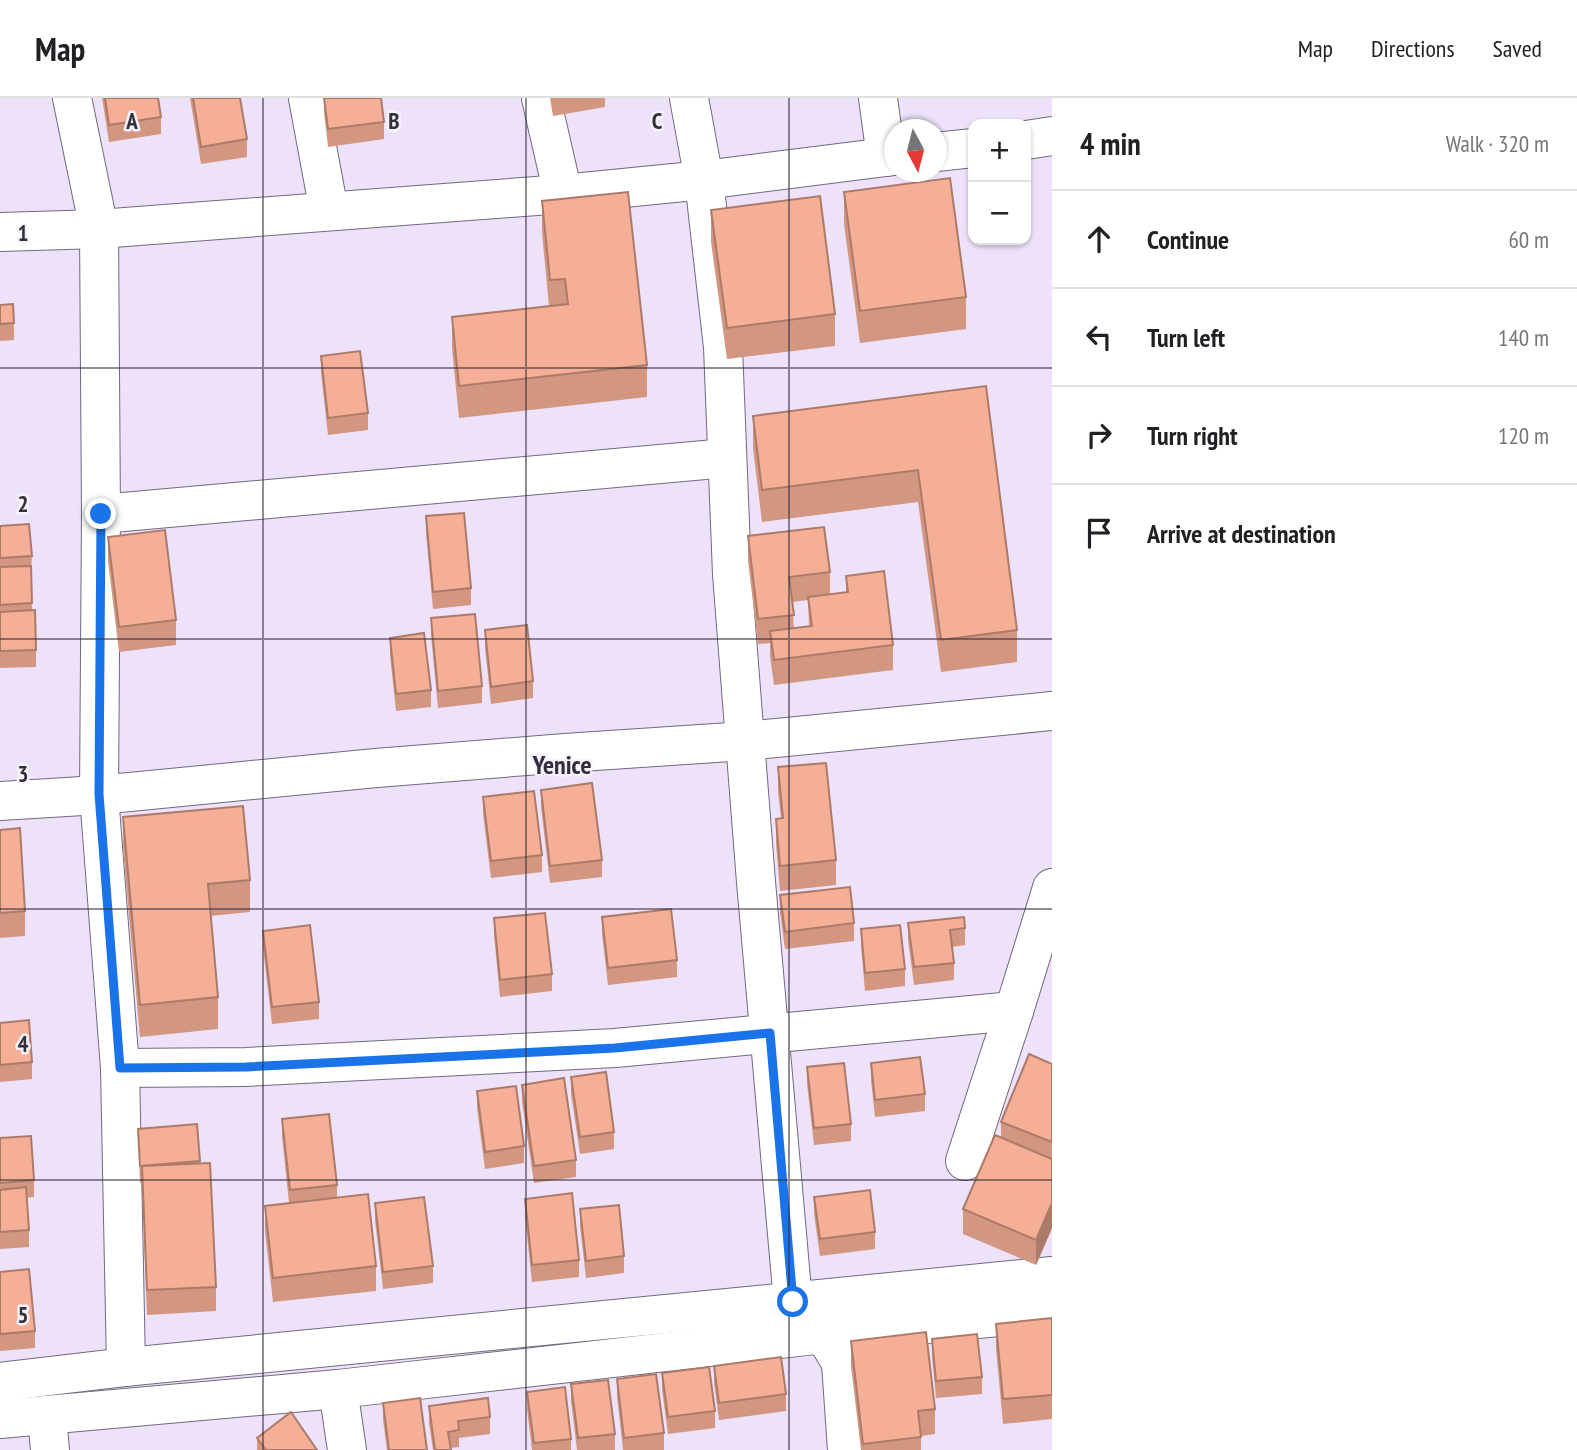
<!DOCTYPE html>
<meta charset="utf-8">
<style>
body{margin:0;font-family:"PT Sans Narrow",sans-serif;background:#f6f6f6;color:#202124}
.controls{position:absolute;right:21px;top:21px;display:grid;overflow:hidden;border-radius:14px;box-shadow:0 2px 5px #0004}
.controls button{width:63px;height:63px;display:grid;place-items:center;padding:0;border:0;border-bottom:2px solid #e0e0e0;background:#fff;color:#202124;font:35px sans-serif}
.compass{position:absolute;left:884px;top:21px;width:63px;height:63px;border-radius:50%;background:#fff;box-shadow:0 2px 5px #0004;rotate:173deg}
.stop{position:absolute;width:21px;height:21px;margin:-16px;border:5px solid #1a73e8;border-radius:50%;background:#fff}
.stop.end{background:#1a73e8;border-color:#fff;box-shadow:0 2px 7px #0008}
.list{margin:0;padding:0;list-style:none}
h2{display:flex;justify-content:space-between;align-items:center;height:91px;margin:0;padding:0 28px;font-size:30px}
h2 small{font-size:23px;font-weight:400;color:#757577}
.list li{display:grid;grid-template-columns:46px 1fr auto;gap:21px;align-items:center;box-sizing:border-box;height:98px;padding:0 28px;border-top:2px solid #e0e0e0}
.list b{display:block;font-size:26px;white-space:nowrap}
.list em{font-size:23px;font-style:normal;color:#757577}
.icon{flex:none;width:38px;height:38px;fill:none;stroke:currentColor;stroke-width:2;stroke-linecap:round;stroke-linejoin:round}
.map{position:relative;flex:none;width:1052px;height:1352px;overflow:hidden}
header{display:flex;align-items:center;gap:42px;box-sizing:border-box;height:98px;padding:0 35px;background:#fff;border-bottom:2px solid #e0e0e0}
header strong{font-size:33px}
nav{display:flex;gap:38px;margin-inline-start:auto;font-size:24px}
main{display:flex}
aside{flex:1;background:#fff}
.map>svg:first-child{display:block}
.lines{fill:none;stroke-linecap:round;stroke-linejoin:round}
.minor-casing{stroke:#72697d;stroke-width:40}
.major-casing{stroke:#72697d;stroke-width:40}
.minor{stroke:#fff;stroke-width:38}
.major{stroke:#fff;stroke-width:38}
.wall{fill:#d39681;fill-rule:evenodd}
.shaded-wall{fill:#ac7a69}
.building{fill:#f5af96;stroke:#ac7a69;stroke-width:2}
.route{stroke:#1a73e8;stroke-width:9}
.grid{fill:none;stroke:#343039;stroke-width:2;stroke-opacity:0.55}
.labels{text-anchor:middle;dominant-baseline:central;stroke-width:5;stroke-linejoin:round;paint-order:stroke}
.district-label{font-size:26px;font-weight:bold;fill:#342b3d;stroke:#f7f3fc}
.grid-label{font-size:23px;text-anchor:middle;font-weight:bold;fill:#343039;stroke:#f7f3fc;stroke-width:5;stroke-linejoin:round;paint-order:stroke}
</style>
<header>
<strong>Map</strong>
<nav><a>Map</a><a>Directions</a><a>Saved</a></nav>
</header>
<main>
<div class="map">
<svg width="1052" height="1352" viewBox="0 0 1052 1352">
<rect width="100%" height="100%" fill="#ede2fa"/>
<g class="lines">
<defs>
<g id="minor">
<polyline points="72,0 99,131 101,416 99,697 120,970 126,1269"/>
<polyline points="308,0 329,113"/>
<polyline points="541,0 563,96"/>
<polyline points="689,0 704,82 723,249 732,476 756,784 793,1204 824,1236 841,1265 847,1352"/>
<polyline points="878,0 886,59"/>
<polyline points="1026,42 1052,38"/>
<polyline points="936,54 973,50"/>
<polyline points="0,134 99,131 563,96 704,82 894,58"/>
<polyline points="101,416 727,360"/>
<polyline points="0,703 99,697 376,670 565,655 746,643 1052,613"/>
<polyline points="120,970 246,969 615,950 1014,913"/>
<polyline points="965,1063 1014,913 1052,790"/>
<polyline points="338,1291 347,1352"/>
<polyline points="47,1317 50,1352"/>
</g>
<g id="major">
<polyline points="0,1284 126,1269 1052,1178"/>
<polyline points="0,1321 338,1291 824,1236 1052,1214"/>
</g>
</defs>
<use href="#minor" class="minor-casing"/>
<use href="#major" class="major-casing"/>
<use href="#minor" class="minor"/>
<use href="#major" class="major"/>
</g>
<g class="wall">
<polygon points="102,0 158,0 161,19 161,36 109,44"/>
<polygon points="190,0 240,0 247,41 247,59 201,66"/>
<polygon points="324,0 384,24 384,41 328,49 324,14"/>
<polygon points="550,0 605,0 605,9 553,18"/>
<polygon points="844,94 966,199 966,231 860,245 844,126"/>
<polygon points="542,103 647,267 647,299 459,320 452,251 452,219 549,208 542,135"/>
<polygon points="711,112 835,216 835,248 727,261 711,144"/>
<polygon points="0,207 14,225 14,242 0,243"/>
<polygon points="321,258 368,315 368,332 328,337 321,275"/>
<polygon points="986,288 1017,532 1017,564 941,574 918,404 762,424 753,350 753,318"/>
<polygon points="426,418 471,490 471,507 433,511 426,435"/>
<polygon points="0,428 32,458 31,475 32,512 36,552 36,569 0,570"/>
<path d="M 748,438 L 830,474 L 830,496 L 846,494 L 846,478 L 893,547 L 893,572 L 774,587 L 770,558 L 770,545 L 758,546 L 748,463 ZM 808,502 L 809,529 L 794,531 L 792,504 Z"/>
<polygon points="108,439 176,522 176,547 119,554 108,463"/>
<polygon points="431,520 482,588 482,605 438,610 431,537"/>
<polygon points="485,532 533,583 533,600 491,606 485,549"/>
<polygon points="390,540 431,592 431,609 396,613 390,557"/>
<polygon points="778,669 836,762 836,787 780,793 776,746 776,721 781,720 778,694"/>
<polygon points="541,692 602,762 602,779 550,785 541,709"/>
<polygon points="483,699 542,757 542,774 491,780 483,716"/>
<polygon points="123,719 250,782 250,814 210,818 218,899 218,931 140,939 123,751"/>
<polygon points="0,732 25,813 25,838 0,840"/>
<polygon points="780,797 854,825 854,843 785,851 780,814"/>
<polygon points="602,819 677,862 677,879 608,887 602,836"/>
<polygon points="494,820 552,876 552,893 500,899 494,837"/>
<polygon points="908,825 965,830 965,847 952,849 954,865 954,882 914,887 908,842"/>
<polygon points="861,831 905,871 905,888 865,893 861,848"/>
<polygon points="263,833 319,904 319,921 272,926 263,850"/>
<polygon points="0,925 32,964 32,981 0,984"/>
<polygon points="871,965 925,996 925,1013 875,1019 871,982"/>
<polygon points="1052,966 1052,1130 1036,1167 963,1136 963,1111 1001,1039 1001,1024"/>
<polygon points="807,969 851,1026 851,1043 814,1047 807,986"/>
<polygon points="571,979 614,1034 614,1051 580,1056 571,996"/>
<polygon points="522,987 576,1062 576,1079 534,1085 522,1004"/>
<polygon points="477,993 524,1048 524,1065 485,1071 477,1010"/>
<polygon points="282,1021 337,1087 337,1100 376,1168 376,1193 273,1204 265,1133 265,1108 289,1105 282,1038"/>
<polygon points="197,1026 200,1065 216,1189 216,1213 147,1217 142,1085 140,1085 138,1031"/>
<polygon points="0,1040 34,1082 34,1099 26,1100 29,1132 29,1149 0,1151"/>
<polygon points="814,1099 875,1134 875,1151 820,1158 814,1116"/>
<polygon points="525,1101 579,1162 579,1179 532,1184 525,1118"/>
<polygon points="375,1105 433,1168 433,1185 383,1191 375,1122"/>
<polygon points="580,1111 624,1158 624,1175 586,1180 580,1128"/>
<polygon points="0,1174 35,1233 35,1250 0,1253"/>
<polygon points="1052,1220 1052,1321 1003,1326 996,1251 996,1226"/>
<polygon points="932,1241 982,1279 982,1296 936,1300 932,1258"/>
<polygon points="851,1243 935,1311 935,1336 921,1338 921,1352 861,1352 851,1268"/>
<polygon points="714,1268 786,1296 786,1313 719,1322 714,1285"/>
<polygon points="662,1275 715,1313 715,1330 668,1336 662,1292"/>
<polygon points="617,1281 664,1335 664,1352 623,1352 617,1298"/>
<polygon points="571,1286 615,1336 615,1352 577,1352 571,1303"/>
<polygon points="527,1294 571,1341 571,1352 532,1352 527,1311"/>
<polygon points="383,1305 427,1352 387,1352 383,1322"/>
<polygon points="429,1308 490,1319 490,1336 459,1340 459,1349 451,1350 451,1352 433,1352 429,1325"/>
<polygon points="257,1340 317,1352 257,1352"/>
</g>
<polygon class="shaded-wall" points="1052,1105 1052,1130 1036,1167 1036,1142"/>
<g class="building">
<polygon points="105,0 158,0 161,19 109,27"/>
<polygon points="193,0 240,0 247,41 201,49"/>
<polygon points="324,0 381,0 384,24 328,31"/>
<polygon points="950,80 966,199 860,213 844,94"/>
<polygon points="628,94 647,267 459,288 452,219 568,206 565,181 550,182 542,103"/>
<polygon points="820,98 835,216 727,230 711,112"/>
<polygon points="13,206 14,225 0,226 0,207"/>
<polygon points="360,253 368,315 328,320 321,258"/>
<polygon points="986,288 1017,532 941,542 918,372 762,392 753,318"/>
<polygon points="464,415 471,490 433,494 426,418"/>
<polygon points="29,426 32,458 0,460 0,428"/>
<polygon points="824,429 830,474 789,479 794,517 758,521 748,438"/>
<polygon points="165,432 176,522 119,529 108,439"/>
<polygon points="31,468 32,505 0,507 0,469"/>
<polygon points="884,473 893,547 774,562 770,533 812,528 808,499 848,494 846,478"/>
<polygon points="35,512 36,552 0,553 0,514"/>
<polygon points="475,516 482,588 438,593 431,520"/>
<polygon points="527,527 533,583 491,589 485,532"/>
<polygon points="424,535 431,592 396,596 390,540"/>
<polygon points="826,665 836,762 780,768 776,721 783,720 778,669"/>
<polygon points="592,685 602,762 550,768 541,692"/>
<polygon points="534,693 542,757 491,763 483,699"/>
<polygon points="243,708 250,782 208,786 218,899 140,907 123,719"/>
<polygon points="20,730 25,813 0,815 0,732"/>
<polygon points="850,789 854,825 785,834 780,797"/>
<polygon points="671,811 677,862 608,870 602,819"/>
<polygon points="545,815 552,876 500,882 494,820"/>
<polygon points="964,819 965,830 950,832 954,865 914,869 908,825"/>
<polygon points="310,827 319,904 272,909 263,833"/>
<polygon points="900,827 905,871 865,875 861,831"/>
<polygon points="29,922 32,964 0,967 0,925"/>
<polygon points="1029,956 1052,966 1052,1044 1001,1024"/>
<polygon points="920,959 925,996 875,1002 871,965"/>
<polygon points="844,965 851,1026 814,1030 807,969"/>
<polygon points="606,974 614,1034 580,1039 571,979"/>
<polygon points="564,980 576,1062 534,1068 522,987"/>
<polygon points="516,988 524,1048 485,1054 477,993"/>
<polygon points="329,1016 337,1087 290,1092 282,1021"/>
<polygon points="197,1026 200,1063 140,1068 138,1031"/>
<polygon points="995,1037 1052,1061 1052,1105 1036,1142 963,1111"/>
<polygon points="31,1038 34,1082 0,1085 0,1040"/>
<polygon points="210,1065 216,1189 147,1192 142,1068"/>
<polygon points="26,1089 29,1132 0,1134 0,1092"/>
<polygon points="870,1092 875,1134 820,1141 814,1099"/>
<polygon points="572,1095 579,1162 532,1167 525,1101"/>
<polygon points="368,1096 376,1168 273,1180 265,1108"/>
<polygon points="424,1099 433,1168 383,1174 375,1105"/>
<polygon points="619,1107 624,1158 586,1163 580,1111"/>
<polygon points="29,1171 35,1233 0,1236 0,1174"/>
<polygon points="1052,1220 1052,1297 1003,1301 996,1226"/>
<polygon points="926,1234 935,1311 918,1313 921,1339 863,1346 851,1243"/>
<polygon points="977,1236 982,1279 936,1283 932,1241"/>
<polygon points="781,1259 786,1296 719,1305 714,1268"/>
<polygon points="709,1269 715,1313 668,1319 662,1275"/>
<polygon points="656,1276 664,1335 624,1340 617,1281"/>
<polygon points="608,1282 615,1336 578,1340 571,1286"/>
<polygon points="565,1289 571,1341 534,1345 527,1294"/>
<polygon points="420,1300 427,1352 389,1352 383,1305"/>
<polygon points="488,1300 490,1319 458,1323 459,1332 448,1334 451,1352 435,1352 429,1308"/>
<polygon points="291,1314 317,1352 266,1352 257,1340"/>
</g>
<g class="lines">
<polyline class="route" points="101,416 99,696 120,970 246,969 615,950 770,935 793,1204"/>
</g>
<path class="grid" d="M 263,0 L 263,1352M 526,0 L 526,1352M 789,0 L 789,1352M 0,270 L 1052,270M 0,541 L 1052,541M 0,811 L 1052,811M 0,1082 L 1052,1082"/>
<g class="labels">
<g class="district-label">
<text x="562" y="666">Yenice</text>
</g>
</g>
<g class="grid-label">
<text x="132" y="31">A</text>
<text x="394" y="31">B</text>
<text x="657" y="31">C</text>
<text x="23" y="143">1</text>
<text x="23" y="414">2</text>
<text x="23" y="684">3</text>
<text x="23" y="954">4</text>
<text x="23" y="1225">5</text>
</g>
</svg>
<div class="controls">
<button>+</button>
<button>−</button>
</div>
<svg class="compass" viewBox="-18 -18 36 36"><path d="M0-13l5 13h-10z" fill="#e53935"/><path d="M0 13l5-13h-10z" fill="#757577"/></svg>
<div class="stop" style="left:793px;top:1204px"></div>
<div class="stop end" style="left:101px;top:416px"></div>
</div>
<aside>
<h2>4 min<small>Walk · 320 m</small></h2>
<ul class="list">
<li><svg class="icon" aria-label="ahead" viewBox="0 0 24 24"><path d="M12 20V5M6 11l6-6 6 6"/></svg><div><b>Continue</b></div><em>60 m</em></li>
<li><svg class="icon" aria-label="left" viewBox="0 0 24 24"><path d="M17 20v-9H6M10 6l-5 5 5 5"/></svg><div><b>Turn left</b></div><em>140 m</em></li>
<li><svg class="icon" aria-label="right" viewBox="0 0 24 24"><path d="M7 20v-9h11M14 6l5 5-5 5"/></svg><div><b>Turn right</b></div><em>120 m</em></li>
<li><svg class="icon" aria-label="arrive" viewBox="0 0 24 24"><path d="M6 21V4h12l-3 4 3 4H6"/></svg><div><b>Arrive at destination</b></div></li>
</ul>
</aside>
</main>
